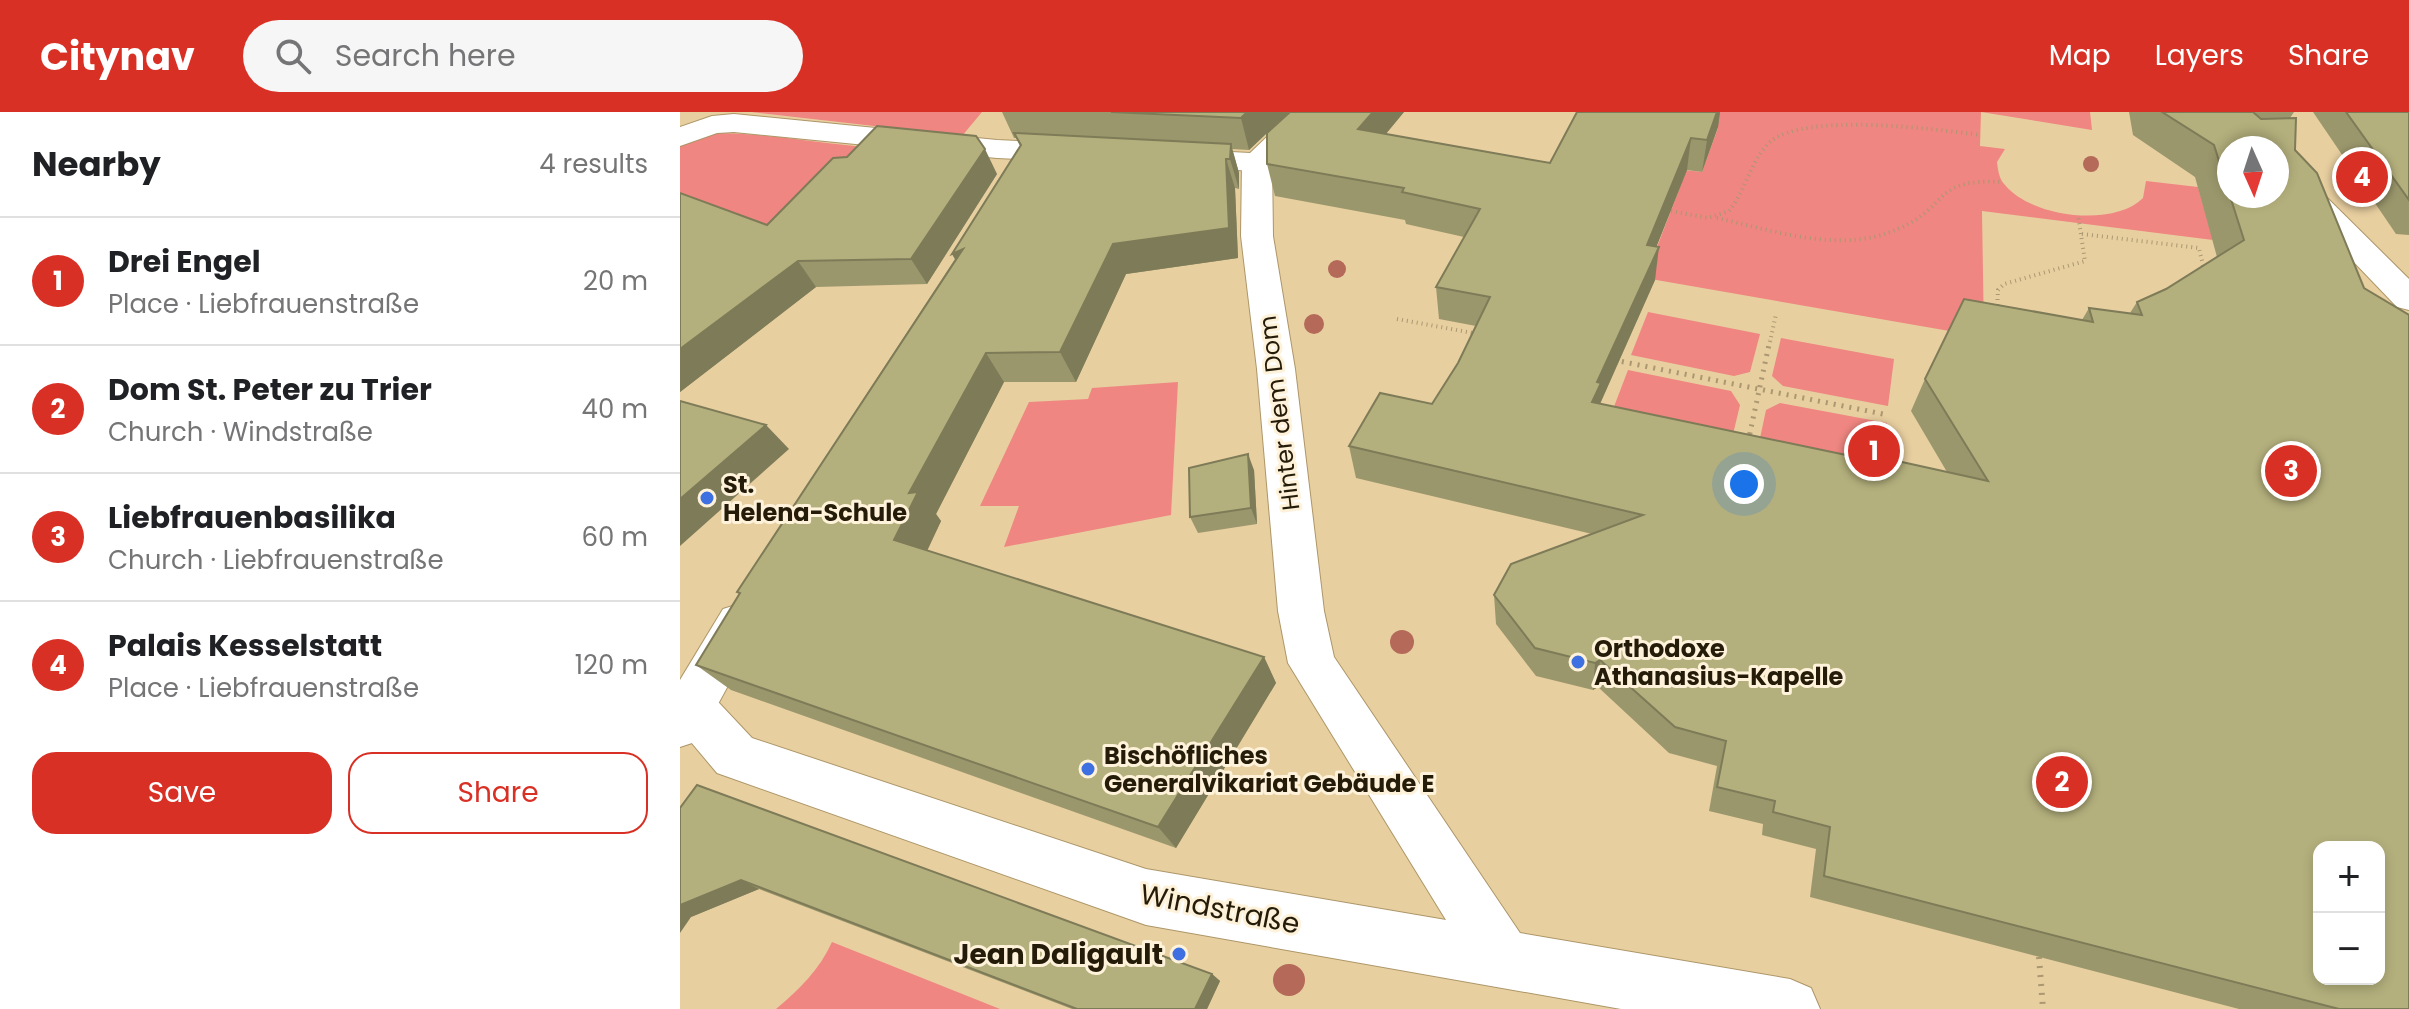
<!DOCTYPE html>
<meta charset="utf-8">
<style>
body{margin:0;font-family:Poppins,sans-serif;background:#f6f6f6;color:#202124}
.controls{position:absolute;right:24px;bottom:24px;display:grid;overflow:hidden;border-radius:16px;box-shadow:0 4px 12px #0003}
.controls button{width:72px;height:72px;display:grid;place-items:center;padding:0;border:0;border-bottom:2px solid #e0e0e0;background:#fff;color:#202124;font:40px sans-serif}
.compass{position:absolute;left:1537px;top:24px;width:72px;height:72px;border-radius:50%;background:#fff;box-shadow:0 4px 12px #0003;rotate:177deg}
.you{position:absolute;left:1064px;top:372px;width:28px;height:28px;margin:-20px;border:6px solid #fff;border-radius:50%;background:#1a73e8;box-shadow:0 0 0 12px #1a73e833}
.badge{display:grid;place-items:center;width:52px;height:52px;border-radius:50%;background:#d93025;color:#fff;font-size:26px;font-weight:700}
.pin{position:absolute;translate:-50% -50%;border:4px solid #fff;box-shadow:0 2px 8px #0006}
.list{margin:0;padding:0;list-style:none}
h2{display:flex;justify-content:space-between;align-items:center;height:104px;margin:0;padding:0 32px;font-size:34px}
h2 small{font-size:26px;font-weight:400;color:#757577}
.list li{display:grid;grid-template-columns:52px 1fr auto;gap:24px;align-items:center;box-sizing:border-box;height:128px;padding:0 32px;border-top:2px solid #e0e0e0}
.list b{display:block;font-size:30px;white-space:nowrap}
.list p{margin:0;font-size:26px;white-space:nowrap;color:#757577}
.list em{font-size:26px;font-style:normal;color:#757577}
.actions{display:flex;gap:16px;padding:24px 32px}
.actions a{flex:1;padding:18px 0;border:2px solid #d93025;border-radius:24px;text-align:center;font-size:28px;color:#d93025}
.actions .main{background:#d93025;color:#fff}
.icon{flex:none;width:44px;height:44px;fill:none;stroke:currentColor;stroke-width:2;stroke-linecap:round;stroke-linejoin:round}
.map{position:relative;flex:none;width:1729px;height:897px;overflow:hidden}
header{display:flex;align-items:center;gap:48px;box-sizing:border-box;height:112px;padding:0 40px;background:#d93025;color:#fff}
header strong{font-size:38px}
nav{display:flex;gap:44px;margin-inline-start:auto;font-size:28px}
.search{width:560px;height:72px;background:#f6f6f6;display:flex;align-items:center;gap:20px;box-sizing:border-box;padding:0 28px;border-radius:44px;color:#757577;font-size:30px}
main{display:flex}
aside{flex:1;background:#fff}
.map>svg:first-child{display:block}
.green{fill:#ef8681}
.lines{fill:none;stroke-linecap:round;stroke-linejoin:round}
.pedestrian-casing{stroke:#ad9668;stroke-width:2}
.minor-casing{stroke:#ad9668;stroke-width:2}
.path-far2{stroke:#ab9771;stroke-width:4;stroke-dasharray:1 4;stroke-linecap:butt}
.path-far1{stroke:#ab9771;stroke-width:5;stroke-dasharray:2 6;stroke-linecap:butt}
.path{stroke:#ab9771;stroke-width:6;stroke-dasharray:2 7;stroke-linecap:butt}
.pedestrian{fill:#fff;fill-rule:evenodd}
.minor{fill:#fff;fill-rule:evenodd}
.tree{fill:#b46959}
.wall{fill:#9b976c;fill-rule:evenodd}
.shaded-wall{fill:#7e7b58}
.building{fill:#b4b07d;stroke:#7e7b58;stroke-width:2;fill-rule:evenodd}
.poi-dot{fill:#3e70e1;stroke:#fef2da;stroke-width:3}
.labels{text-anchor:middle;dominant-baseline:central;stroke-width:6;stroke-linejoin:round;paint-order:stroke}
.street-label{font-size:24px;fill:#241b08;stroke:#fef2da}
.poi-label{font-size:24px;font-weight:bold;fill:#241b08;stroke:#fef2da;text-anchor:start}
.near-street-label{font-size:28px;fill:#241b08;stroke:#fef2da}
.near-poi-label{font-size:28px;font-weight:bold;fill:#241b08;stroke:#fef2da;text-anchor:end}
</style>
<header>
<strong>Citynav</strong>
<div class="search"><svg class="icon" aria-label="search" viewBox="0 0 24 24"><circle cx="10" cy="10" r="6"/><path d="M15 15l6 6"/></svg>Search here</div>
<nav><a>Map</a><a>Layers</a><a>Share</a></nav>
</header>
<main>
<aside>
<h2>Nearby<small>4 results</small></h2>
<ul class="list">
<li><span class="badge">1</span><div><b>Drei Engel</b><p>Place · Liebfrauenstraße</p></div><em>20 m</em></li>
<li><span class="badge">2</span><div><b>Dom St. Peter zu Trier</b><p>Church · Windstraße</p></div><em>40 m</em></li>
<li><span class="badge">3</span><div><b>Liebfrauenbasilika</b><p>Church · Liebfrauenstraße</p></div><em>60 m</em></li>
<li><span class="badge">4</span><div><b>Palais Kesselstatt</b><p>Place · Liebfrauenstraße</p></div><em>120 m</em></li>
</ul>
<div class="actions"><a class="main">Save</a><a>Share</a></div>
</aside>
<div class="map">
<svg width="1729" height="897" viewBox="0 0 1729 897">
<rect width="100%" height="100%" fill="#e8cfa0"/>
<g class="green">
<polygon points="71,0 302,0 282,24"/>
<path d="M 1023,0 L 1410,0 L 1412,18 L 1301,0 L 1300,34 L 1325,37 L 1317,50 C 1318,58 1319,67 1325,73 C 1351,105 1433,116 1463,86 L 1466,69 L 1518,75 L 1533,128 L 1302,99 L 1304,225 L 965,166 L 999,78 L 1004,58 L 1022,60 L 1038,16 Z"/>
<path d="M 33,21 C 94,21 152,34 212,37 L 89,150 L 0,102 L 0,32 Z"/>
<polygon points="968,200 1080,222 1070,260 1054,264 951,243"/>
<polygon points="1101,226 1214,247 1208,294 1103,274 1092,264"/>
<polygon points="948,258 1051,279 1060,293 1049,339 927,313"/>
<polygon points="498,270 491,403 324,435 339,394 300,394 349,290 408,287 412,276"/>
<polygon points="1100,291 1207,311 1202,371 1076,345 1086,298"/>
<path d="M 152,830 L 320,897 L 96,897 C 119,878 140,857 152,830 Z"/>
</g>
<g class="lines">
<defs>
<g id="pedestrian">
<polygon points="577,41 588,44 592,50 593,124 615,257 644,499 654,545 840,821 1110,867 1131,876 1140,897 941,897 466,813 37,661 0,617 0,574 9,570 26,577 72,626 466,757 766,808 608,551 598,499 577,257 561,124 562,50 566,44"/>
<polygon points="1597,44 1608,47 1729,167 1729,198 1717,195 1597,70"/>
</g>
<g id="minor">
<polygon points="613,0 644,0 588,56 577,59 495,55 484,52 480,46 484,40 495,37 570,41"/>
<polygon points="54,2 317,28 398,32 409,35 413,41 409,47 398,50 317,46 54,20 37,21 0,34 0,15 32,4"/>
<polygon points="59,492 75,497 82,511 18,629 0,635 0,568 43,497"/>
</g>
</defs>
<use href="#pedestrian" class="pedestrian-casing"/>
<use href="#minor" class="minor-casing"/>
<g class="path-far2">
<path d="M 991,99 L 1028,106 L 1049,99 C 1066,78 1070,49 1090,30 C 1125,0 1253,17 1301,23"/>
<path d="M 1037,106 C 1095,119 1163,143 1220,116 C 1271,93 1252,66 1323,70"/>
<polyline points="1402,122 1519,136 1524,157"/>
<polyline points="1317,198 1318,178 1324,172 1405,149 1398,103"/>
<polyline points="717,207 798,222"/>
<polyline points="1090,230 1096,202"/>
</g>
<g class="path-far1">
<polyline points="934,248 1208,303"/>
<polyline points="1068,330 1090,228"/>
</g>
<polyline class="path" points="1359,845 1363,897"/>
<use href="#pedestrian" class="pedestrian"/>
<use href="#minor" class="minor"/>
</g>
<g class="tree">
<circle cx="1411" cy="52" r="8"/>
<circle cx="657" cy="157" r="9"/>
<circle cx="634" cy="212" r="10"/>
<circle cx="722" cy="530" r="12"/>
<circle cx="609" cy="868" r="16"/>
</g>
<g class="wall">
<polygon points="322,0 609,0 569,38 552,37 559,61 559,77 555,76 558,146 446,162 396,270 324,270 256,402 261,409 247,439 584,545 596,571 496,736 51,578 16,553 60,482 57,480 275,147 272,142 340,34 336,26 334,26"/>
<path d="M 610,0 L 724,0 L 706,22 L 870,51 L 897,0 L 1040,0 L 1038,15 L 1022,60 L 1007,58 L 976,135 L 975,168 L 920,292 L 1170,344 L 1172,339 L 1267,360 L 1231,299 L 1245,267 L 1402,208 L 1409,196 L 1450,201 L 1457,190 L 1486,177 L 1537,145 L 1515,65 L 1453,23 L 1449,0 L 1614,0 L 1610,6 L 1729,897 L 1559,897 L 1130,785 L 1136,737 L 1082,723 L 1083,712 L 1029,699 L 1037,654 L 989,641 L 918,575 L 913,578 L 856,564 L 816,512 L 814,483 L 912,422 L 676,366 L 669,334 L 752,292 L 778,251 L 796,214 L 759,207 L 756,175 L 784,125 L 726,112 L 725,108 L 595,84 L 587,52 ZM 1549,36 L 1597,84 L 1549,84 Z"/>
<polygon points="1633,0 1729,0 1729,123 1716,122"/>
<polygon points="167,45 317,62 247,172 136,175 0,280 0,81 87,113"/>
<polygon points="574,358 577,412 518,421 510,405"/>
<polygon points="0,696 532,862 540,869 527,897 392,897 79,777 11,805"/>
</g>
<g class="shaded-wall">
<polygon points="567,0 609,0 569,38 561,6"/>
<polygon points="693,0 724,0 683,49 678,17"/>
<polygon points="1037,0 1040,0 1038,15 1022,60 1027,28"/>
<polygon points="1011,26 1007,58 964,166 967,133"/>
<polygon points="551,32 559,61 559,77 550,47"/>
<polygon points="305,37 317,62 247,172 231,147"/>
<polygon points="546,47 555,76 558,146 446,162 396,270 380,240 433,132"/>
<polygon points="979,135 975,168 919,294 912,290 917,270"/>
<polygon points="283,137 290,172 272,142"/>
<polygon points="118,149 136,175 0,280 0,237"/>
<polygon points="306,241 324,270 256,402 261,409 239,456 214,428 229,381"/>
<polygon points="86,313 109,337 0,434 0,387"/>
<polygon points="568,342 574,358 577,412 571,396"/>
<polygon points="584,545 596,571 496,736 478,715"/>
<polygon points="920,548 918,575 913,578 915,551"/>
<polygon points="61,768 79,777 11,805 0,821 0,793"/>
<polygon points="532,862 540,869 527,897 515,897"/>
</g>
<g class="building">
<polygon points="431,0 567,0 561,6"/>
<path d="M 610,0 L 693,0 L 678,17 L 870,51 L 897,0 L 1037,0 L 1027,28 L 1011,26 L 967,133 L 979,135 L 917,270 L 921,271 L 912,290 L 1171,344 L 1172,339 L 1308,369 L 1245,267 L 1284,187 L 1413,210 L 1409,196 L 1462,203 L 1457,190 L 1486,177 L 1564,128 L 1550,84 L 1597,84 L 1597,36 L 1549,36 L 1549,81 L 1534,33 L 1482,0 L 1573,0 L 1581,7 L 1616,6 L 1615,38 L 1637,61 L 1684,176 L 1729,203 L 1729,897 L 1659,897 L 1144,764 L 1150,715 L 1093,700 L 1095,689 L 1037,675 L 1046,629 L 995,615 L 920,548 L 915,551 L 855,536 L 814,483 L 831,452 L 963,403 L 669,334 L 700,281 L 752,292 L 778,251 L 810,185 L 756,175 L 800,97 L 722,80 L 724,76 L 587,52 L 587,21 ZM 1639,735 L 1699,735 L 1699,867 L 1639,867 Z"/>
<polygon points="1666,0 1729,0 1729,88"/>
<polygon points="197,14 296,24 305,37 231,147 118,149 0,237 0,81 87,113 153,46 167,45"/>
<polygon points="334,21 551,32 550,47 546,47 549,116 433,132 380,240 306,241 229,381 238,380 214,428 584,545 478,715 16,553 60,481 57,480 283,137 272,142 341,33"/>
<polygon points="0,289 86,313 0,387"/>
<polygon points="568,342 571,396 510,405 509,356"/>
<polygon points="17,673 532,862 515,897 397,897 61,768 0,793 0,696"/>
</g>
<g class="poi-dot">
<circle cx="27" cy="386" r="8"/>
<circle cx="898" cy="550" r="8"/>
<circle cx="408" cy="657" r="8"/>
<circle cx="499" cy="842" r="8"/>
</g>
<g class="labels">
<g class="street-label">
<text transform="translate(599 301) rotate(-97)">Hinter dem Dom</text>
</g>
<g class="poi-label">
<text x="43" y="372">St.<tspan x="43" dy="28">Helena-Schule</tspan></text>
<text x="914" y="536">Orthodoxe<tspan x="914" dy="28">Athanasius-Kapelle</tspan></text>
<text x="424" y="643">Bischöfliches<tspan x="424" dy="28">Generalvikariat Gebäude E</tspan></text>
</g>
<g class="near-street-label">
<text transform="translate(540 797) rotate(11)">Windstraße</text>
</g>
<g class="near-poi-label">
<text x="483" y="842">Jean Daligault</text>
</g>
</g>
</svg>
<div class="controls">
<button>+</button>
<button>−</button>
</div>
<svg class="compass" viewBox="-18 -18 36 36"><path d="M0-13l5 13h-10z" fill="#e53935"/><path d="M0 13l5-13h-10z" fill="#757577"/></svg>
<div class="you"></div>
<div class="pin badge" style="left:1194px;top:339px">1</div>
<div class="pin badge" style="left:1382px;top:670px">2</div>
<div class="pin badge" style="left:1611px;top:359px">3</div>
<div class="pin badge" style="left:1682px;top:65px">4</div>
</div>
</main>
